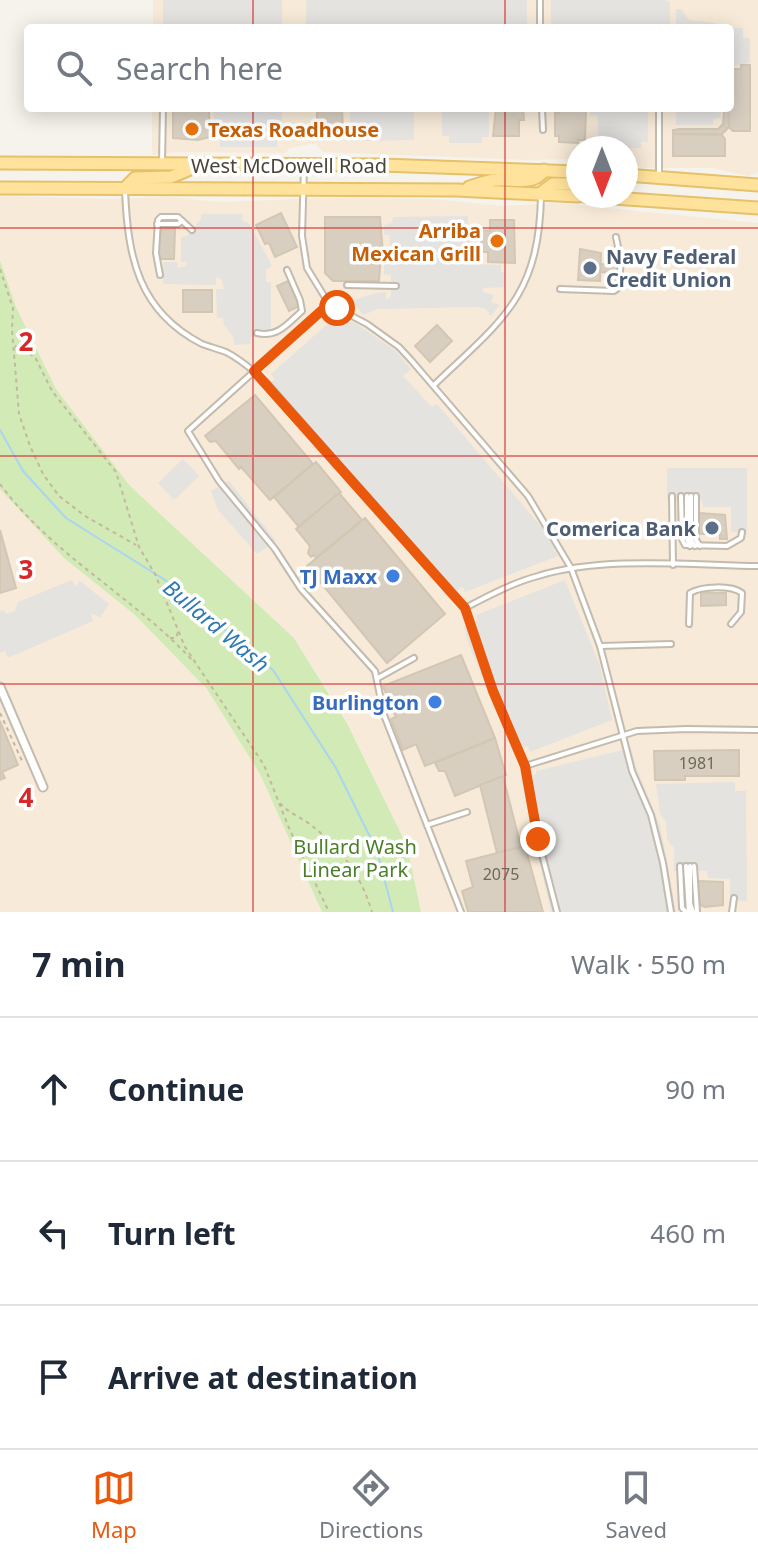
<!DOCTYPE html>
<meta charset="utf-8">
<style>
body{margin:0;font-family:"Noto Sans",sans-serif;background:#f2f2f3;color:#1f2937}
.compass{position:absolute;left:566px;top:136px;width:72px;height:72px;border-radius:50%;background:#fff;box-shadow:0 4px 20px #0003;rotate:180deg}
.stop{position:absolute;width:24px;height:24px;margin:-18px;border:6px solid #ea580c;border-radius:50%;background:#fff}
.stop.end{background:#ea580c;border-color:#fff;box-shadow:0 2px 8px #0008}
.list{margin:0;padding:0;list-style:none}
h2{display:flex;justify-content:space-between;align-items:center;height:104px;margin:0;padding:0 32px;font-size:34px}
h2 small{font-size:26px;font-weight:400;color:#747a83}
.list li{display:grid;grid-template-columns:52px 1fr auto;gap:24px;align-items:center;box-sizing:border-box;height:144px;padding:0 32px;border-top:2px solid #e0e1e3}
.list b{display:block;font-size:30px;white-space:nowrap}
.list em{font-size:26px;font-style:normal;color:#747a83}
.icon{flex:none;width:44px;height:44px;fill:none;stroke:currentColor;stroke-width:2;stroke-linecap:round;stroke-linejoin:round}
.map{position:relative;flex:none;width:758px;height:912px;overflow:hidden}
.search{position:absolute;background:#fff;box-shadow:0 4px 20px #0003;left:24px;right:24px;top:24px;height:88px;display:flex;align-items:center;gap:20px;box-sizing:border-box;padding:0 28px;border-radius:8px;color:#747a83;font-size:30px}
.sheet{height:536px;background:#fff}
nav{display:flex;justify-content:space-around;align-items:center;box-sizing:border-box;height:112px;border-top:2px solid #e0e1e3;background:#fff;font-size:22px;color:#747a83}
nav a{display:grid;justify-items:center;gap:4px}
nav .on{color:#ea580c}
.map>svg:first-child{display:block}
.commercial{fill:#f7ead8}
.green{fill:#d2eab5}
.parking{fill:#e5e3e0}
.lines{fill:none;stroke-linecap:round;stroke-linejoin:round}
.stream{stroke:#a9d4f2;stroke-width:2}
.building{fill:#d8cfc1;stroke:#d3c7b4;stroke-width:2}
.lane-casing{stroke:#c2bbae;stroke-width:8}
.street-casing{stroke:#c2bbae;stroke-width:11}
.primary-casing{stroke:#e6c16a;stroke-width:15}
.path{stroke:#c4b79f;stroke-width:2;stroke-dasharray:4 4;stroke-linecap:butt}
.lane{stroke:#fff;stroke-width:4}
.street{stroke:#fff;stroke-width:7}
.primary{stroke:#ffe39c;stroke-width:11}
.route{stroke:#ea580c;stroke-width:10}
.grid{fill:none;stroke:#d62828;stroke-width:2;stroke-opacity:0.55}
.food-dot{fill:#e8710a;stroke:#fff;stroke-width:3}
.service-dot{fill:#5c6f8a;stroke:#fff;stroke-width:3}
.shop-dot{fill:#3f7fe0;stroke:#fff;stroke-width:3}
.labels{text-anchor:middle;dominant-baseline:central;stroke-width:7;stroke-linejoin:round;paint-order:stroke}
.number-label{font-size:16px;fill:#6e675b}
.food-label{font-size:20px;font-weight:bold;fill:#c56008;stroke:#fff;text-anchor:start}
.street-label{font-size:20px;fill:#4b4439;stroke:#fff}
.service-label{font-size:20px;font-weight:bold;fill:#4e5e75;stroke:#fff;text-anchor:start}
.shop-label{font-size:20px;font-weight:bold;fill:#366cbe;stroke:#fff;text-anchor:end}
.park-label{font-size:20px;fill:#4a7f2a;stroke:#fff}
.water-label{font-size:22px;font-style:italic;fill:#2e7ab2;stroke:#fff}
.grid-label{font-size:26px;text-anchor:middle;font-weight:bold;fill:#d62828;stroke:#fff;stroke-width:7;stroke-linejoin:round;paint-order:stroke}
</style>
<div class="map">
<svg width="758" height="912" viewBox="0 0 758 912">
<rect width="100%" height="100%" fill="#f6f3ec"/>
<g class="commercial">
<polygon points="153,0 758,0 758,172 748,176 712,168 645,168 626,165 626,148 578,148 578,159 526,160 323,152 315,143 290,148 285,153 175,152 152,155 152,108 730,108 730,28 153,28"/>
<polygon points="0,196 109,199 169,197 220,202 321,198 432,199 502,206 556,203 758,223 758,912 421,912 407,846 345,718 295,639 130,486 56,389 16,307 0,260"/>
<polygon points="0,489 64,558 135,615 207,689 260,774 322,912 0,912"/>
</g>
<polygon class="green" points="0,260 16,307 56,389 130,486 294,638 347,723 407,846 421,912 322,912 260,774 207,689 135,615 64,558 0,489"/>
<g class="parking">
<rect x="163" y="0" width="119" height="28"/>
<rect x="306" y="0" width="221" height="28"/>
<polygon points="551,0 664,0 670,2 670,28 551,28"/>
<polygon points="676,9 681,9 689,20 715,23 715,28 676,28"/>
<polygon points="730,28 743,28 743,38 750,38 750,63 730,66"/>
<polygon points="213,108 282,108 282,139 277,139 277,147 220,147 220,139 214,139"/>
<polygon points="350,108 414,108 414,140 350,141"/>
<polygon points="442,108 489,108 489,137 482,137 482,143 449,143 449,136 442,136"/>
<polygon points="590,108 648,108 648,142 641,142 641,148 598,148 598,116 590,115"/>
<polygon points="676,108 721,108 721,118 713,119 713,125 676,125"/>
<polygon points="201,214 243,214 242,220 250,224 272,266 266,270 266,282 271,282 271,332 251,337 250,344 234,345 234,338 224,325 223,318 217,318 216,289 224,289 222,280 216,277 216,285 163,284 163,262 177,262 178,268 186,266 187,262 181,262 181,237 187,236 201,219"/>
<polygon points="468,216 468,227 477,227 476,264 501,265 501,272 505,273 505,287 483,288 483,292 494,295 491,302 500,305 491,316 486,309 479,307 378,309 363,315 353,302 357,299 376,293 386,292 386,300 391,296 391,275 384,274 384,256 389,256 390,239 389,235 384,235 384,225 392,223 393,217"/>
<polygon points="333,319 338,324 343,320 355,323 396,351 411,369 403,376 432,407 437,404 544,530 558,556 465,592 462,586 450,599 374,510 264,388 275,379 271,374"/>
<polygon points="183,459 199,476 174,500 158,483"/>
<polygon points="667,468 747,468 747,532 731,532 731,507 703,507 702,500 667,500"/>
<polygon points="229,481 276,541 257,554 218,510 211,491"/>
<polygon points="72,580 76,586 80,581 109,604 100,618 94,614 91,615 93,621 8,658 5,651 0,653 0,612 3,610 7,614 15,611 18,602"/>
<polygon points="565,580 600,666 612,720 530,752 527,746 513,752 468,643 464,626 478,621 476,615"/>
<polygon points="631,748 637,770 660,825 676,912 551,912 521,779 536,774 536,771"/>
<polygon points="735,782 735,791 746,791 747,901 730,900 730,879 708,878 707,871 674,871 674,848 667,839 666,822 660,814 657,791 656,784"/>
</g>
<g class="lines">
<polyline class="stream" points="0,430 23,471 66,518 165,580 273,670 336,768 377,851 393,912"/>
</g>
<g class="building">
<polygon points="741,65 750,65 750,131 733,131 728,126 730,69 741,69"/>
<polygon points="173,108 209,108 210,137 198,140 173,138"/>
<polygon points="317,108 342,108 343,132 338,136 317,134"/>
<polygon points="496,108 523,108 524,120 519,120 519,136 493,136"/>
<polygon points="586,108 585,140 578,140 578,143 559,142 559,136 555,136 555,113 559,113 561,108"/>
<polygon points="724,108 728,108 729,127 720,136 718,134 673,134 673,130 680,129 718,129 723,124"/>
<polygon points="673,134 722,135 725,139 725,156 673,156"/>
<polygon points="281,213 297,247 275,257 269,243 265,244 256,225"/>
<polygon points="325,217 380,217 383,254 381,254 379,281 333,281 325,273"/>
<polygon points="490,220 514,220 515,263 488,262 488,252 481,252 481,230 490,231"/>
<polygon points="175,229 174,259 158,259 159,230"/>
<polygon points="580,249 601,253 600,281 578,280"/>
<polygon points="601,264 617,265 617,273 600,272"/>
<polygon points="288,281 300,306 289,311 277,286"/>
<rect x="183" y="290" width="29" height="22"/>
<polygon points="437,325 452,341 430,362 415,346"/>
<polygon points="255,395 313,464 270,500 241,467 239,469 216,441 210,442 205,436"/>
<polygon points="316,462 341,492 299,527 274,497"/>
<polygon points="339,493 362,520 316,558 314,555 311,557 308,553 310,546 296,529"/>
<polygon points="699,513 725,515 727,539 720,539 720,534 699,534"/>
<polygon points="365,518 445,614 387,663 307,566"/>
<polygon points="0,530 16,588 0,593"/>
<polygon points="701,593 726,593 726,605 701,606"/>
<polygon points="461,655 495,738 425,766 416,744 403,750 391,719 396,717 383,686"/>
<polygon points="0,721 18,765 2,772 5,778 0,780"/>
<polygon points="495,738 506,775 455,796 445,771 439,771 435,763"/>
<polygon points="739,750 739,776 685,776 685,780 655,780 654,751"/>
<polygon points="503,776 521,847 497,853 480,785"/>
<polygon points="525,846 543,912 468,912 462,891 473,887 466,861"/>
<polygon points="698,881 723,882 723,905 705,907 700,905"/>
</g>
<g class="lines">
<defs>
<g id="lane">
<polyline points="540,0 540,28"/>
<polyline points="542,108 543,130"/>
<polyline points="162,162 163,108"/>
<polyline points="304,167 302,236 307,268 329,304 367,324 399,347 411,360 528,496 571,568 600,646 632,771 651,815 663,863 671,912"/>
<polyline points="659,174 659,108"/>
<path d="M 125,191 C 128,257 138,311 202,344 C 210,347 218,349 226,352 C 240,359 254,371 266,382 L 465,608 L 493,691 L 525,766 L 538,839 L 557,912"/>
<polyline points="157,224 178,224 182,221"/>
<polyline points="160,275 156,253 158,220 161,217 178,217 192,230"/>
<polyline points="347,285 396,286"/>
<polyline points="560,289 614,291 618,288 621,262 616,237"/>
<polyline points="329,304 188,431 219,481 275,549 301,589 375,671 384,715 461,912"/>
<path d="M 257,333 C 278,338 288,323 302,311 L 300,300 L 287,270"/>
<path d="M 434,385 C 502,320 539,297 541,196"/>
<polyline points="672,496 673,565"/>
<polyline points="681,496 682,539 685,545 727,546 741,538 742,532"/>
<polyline points="687,496 687,538 690,546"/>
<polyline points="691,496 691,540 695,546"/>
<polyline points="696,496 696,540 700,546"/>
<path d="M 465,608 C 488,596 512,583 538,576 C 603,556 690,565 758,566"/>
<path d="M 689,624 L 690,593 C 702,586 731,585 742,593 L 741,612 L 731,624"/>
<polyline points="600,646 671,644"/>
<polyline points="378,678 414,658"/>
<polyline points="525,766 637,731 686,729 758,730"/>
<polyline points="427,825 467,812"/>
<polyline points="680,866 682,908 686,912"/>
<polyline points="686,866 689,912"/>
<polyline points="690,866 690,904 693,912"/>
<polyline points="694,866 697,912"/>
<polyline points="732,912 734,898"/>
</g>
<polyline id="street" points="0,687 43,787"/>
<g id="primary">
<polyline points="0,163 381,165 578,172"/>
<polyline points="626,175 758,185"/>
<path d="M 469,187 C 477,185 486,181 495,180 C 512,178 534,187 544,170"/>
<polyline points="0,188 457,190 578,196"/>
<polyline points="125,188 135,178 171,177 195,167"/>
<polyline points="541,193 553,184 578,184"/>
<polyline points="584,196 758,208"/>
</g>
</defs>
<use href="#lane" class="lane-casing"/>
<use href="#street" class="street-casing"/>
<use href="#primary" class="primary-casing"/>
<g class="path">
<polyline points="0,269 13,308 12,330 19,414 30,446 43,474 59,496 85,516 136,545"/>
<polyline points="15,346 35,357 52,391 116,472 139,547 155,574 185,647 264,765 289,828 329,912"/>
<path d="M 0,484 C 53,556 133,596 193,661"/>
<polyline points="170,638 176,638 178,632"/>
<polyline points="0,713 23,763"/>
<path d="M 280,803 C 288,813 301,817 311,825 C 341,849 361,875 372,912"/>
</g>
<use href="#lane" class="lane"/>
<use href="#street" class="street"/>
<use href="#primary" class="primary"/>
</g>
<g class="lines">
<polyline class="route" points="337,308 329,304 254,371 465,608 493,691 525,766 538,839"/>
</g>
<path class="grid" d="M 253,0 L 253,28M 505,0 L 505,28M 253,108 L 253,912M 505,108 L 505,912M 0,228 L 758,228M 0,456 L 758,456M 0,684 L 758,684"/>
<g class="food-dot">
<circle cx="192" cy="129" r="8"/>
<circle cx="497" cy="241" r="8"/>
</g>
<g class="service-dot">
<circle cx="590" cy="268" r="8"/>
<circle cx="712" cy="528" r="8"/>
</g>
<g class="shop-dot">
<circle cx="393" cy="576" r="8"/>
<circle cx="435" cy="702" r="8"/>
</g>
<g class="labels">
<g class="number-label">
<text x="697" y="763">1981</text>
<text x="501" y="874">2075</text>
</g>
<g class="food-label">
<text x="208" y="129">Texas Roadhouse</text>
<text x="481" y="230" text-anchor="end">Arriba<tspan x="481" dy="23">Mexican Grill</tspan></text>
</g>
<g class="street-label">
<text x="289" y="165">West McDowell Road</text>
</g>
<g class="service-label">
<text x="606" y="256">Navy Federal<tspan x="606" dy="23">Credit Union</tspan></text>
<text x="696" y="528" text-anchor="end">Comerica Bank</text>
</g>
<g class="shop-label">
<text x="377" y="576">TJ Maxx</text>
<text x="419" y="702">Burlington</text>
</g>
<g class="park-label">
<text x="355" y="846">Bullard Wash<tspan x="355" dy="23">Linear Park</tspan></text>
</g>
<g class="water-label">
<text transform="translate(217 625) rotate(40)">Bullard Wash</text>
</g>
</g>
<g class="grid-label">
<text x="26" y="351">2</text>
<text x="26" y="579">3</text>
<text x="26" y="807">4</text>
</g>
</svg>
<svg class="compass" viewBox="-18 -18 36 36"><path d="M0-13l5 13h-10z" fill="#e53935"/><path d="M0 13l5-13h-10z" fill="#747a83"/></svg>
<div class="stop" style="left:337px;top:308px"></div>
<div class="stop end" style="left:538px;top:839px"></div>
<div class="search"><svg class="icon" aria-label="search" viewBox="0 0 24 24"><circle cx="10" cy="10" r="6"/><path d="M15 15l6 6"/></svg>Search here</div>
</div>
<section class="sheet">
<h2>7 min<small>Walk · 550 m</small></h2>
<ul class="list">
<li><svg class="icon" aria-label="ahead" viewBox="0 0 24 24"><path d="M12 20V5M6 11l6-6 6 6"/></svg><div><b>Continue</b></div><em>90 m</em></li>
<li><svg class="icon" aria-label="left" viewBox="0 0 24 24"><path d="M17 20v-9H6M10 6l-5 5 5 5"/></svg><div><b>Turn left</b></div><em>460 m</em></li>
<li><svg class="icon" aria-label="arrive" viewBox="0 0 24 24"><path d="M6 21V4h12l-3 4 3 4H6"/></svg><div><b>Arrive at destination</b></div></li>
</ul>
</section>
<nav>
<a class="on"><svg class="icon" aria-label="map" viewBox="0 0 24 24"><path d="M3 6l6-2 6 2 6-2v14l-6 2-6-2-6 2zM9 4v14M15 6v14"/></svg>Map</a>
<a><svg class="icon" aria-label="directions" viewBox="0 0 24 24"><path d="M12 3l9 9-9 9-9-9zM9 14v-3h6M13 9l2 2-2 2"/></svg>Directions</a>
<a><svg class="icon" aria-label="saved" viewBox="0 0 24 24"><path d="M7 4h10v16l-5-4-5 4z"/></svg>Saved</a>
</nav>
